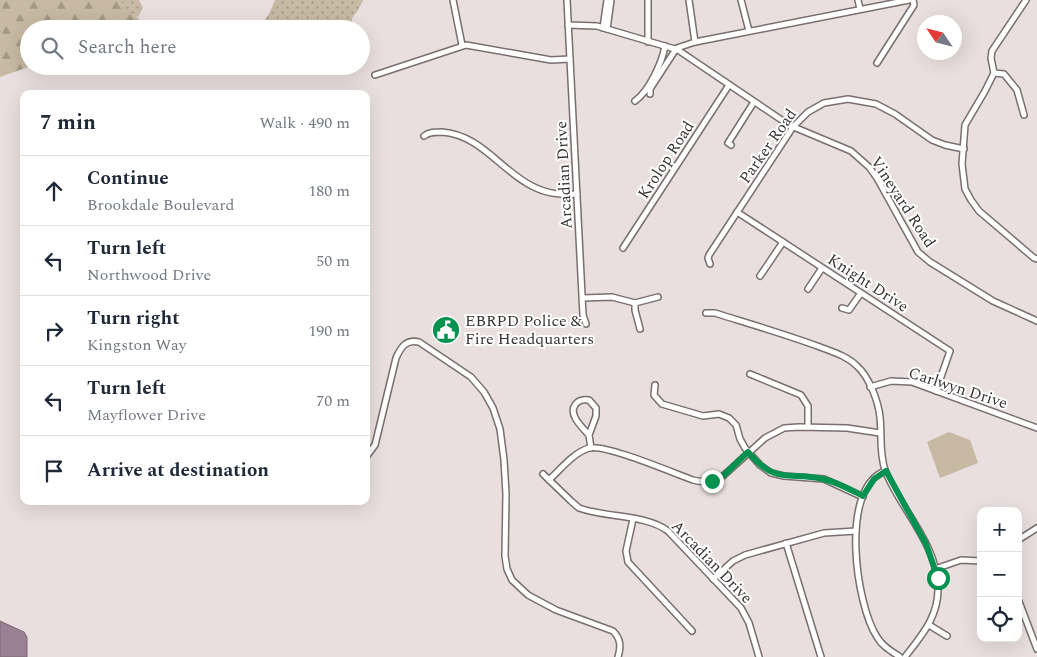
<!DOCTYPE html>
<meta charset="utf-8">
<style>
body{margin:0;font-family:Spectral,serif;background:#f2f2f3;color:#1f2937}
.controls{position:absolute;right:15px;bottom:15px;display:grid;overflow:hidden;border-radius:10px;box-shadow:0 5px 20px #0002}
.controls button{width:45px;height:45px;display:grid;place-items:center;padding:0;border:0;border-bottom:1px solid #e0e1e3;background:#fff;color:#1f2937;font:25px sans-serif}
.compass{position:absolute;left:917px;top:15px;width:45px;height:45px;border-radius:50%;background:#fff;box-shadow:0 5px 20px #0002;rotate:305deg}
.stop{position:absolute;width:15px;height:15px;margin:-11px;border:4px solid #059251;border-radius:50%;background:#fff}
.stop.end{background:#059251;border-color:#fff;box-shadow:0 1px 5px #0008}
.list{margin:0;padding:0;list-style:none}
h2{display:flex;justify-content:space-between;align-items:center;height:65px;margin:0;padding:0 20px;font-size:21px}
h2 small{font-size:16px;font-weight:400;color:#747a83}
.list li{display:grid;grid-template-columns:32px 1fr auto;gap:15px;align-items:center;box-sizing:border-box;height:70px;padding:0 20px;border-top:1px solid #e0e1e3}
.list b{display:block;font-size:19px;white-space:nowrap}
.list p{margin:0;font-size:16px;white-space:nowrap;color:#747a83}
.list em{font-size:16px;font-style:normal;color:#747a83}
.icon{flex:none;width:28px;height:28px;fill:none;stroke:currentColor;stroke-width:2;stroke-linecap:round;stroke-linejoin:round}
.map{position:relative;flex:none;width:1037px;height:657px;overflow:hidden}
.search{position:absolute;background:#fff;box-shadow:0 5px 20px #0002;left:20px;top:20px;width:350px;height:55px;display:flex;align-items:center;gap:12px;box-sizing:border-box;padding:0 18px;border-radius:28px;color:#747a83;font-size:19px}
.panel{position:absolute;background:#fff;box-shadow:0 5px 20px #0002;left:20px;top:90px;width:350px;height:415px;border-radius:10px}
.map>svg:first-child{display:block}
.grass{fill:url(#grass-dots)}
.forest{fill:url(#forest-firs)}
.pitch{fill:#c7b9a3}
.water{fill:#9a8092;stroke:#7d6976}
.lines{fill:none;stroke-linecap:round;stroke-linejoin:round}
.minor-casing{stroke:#786f6e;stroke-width:8}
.minor{stroke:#fff;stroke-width:5}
.route{stroke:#059251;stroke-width:6}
.labels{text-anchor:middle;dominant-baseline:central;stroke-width:4;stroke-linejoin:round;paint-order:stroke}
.street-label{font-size:16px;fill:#383433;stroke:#fff}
.poi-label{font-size:16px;fill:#383433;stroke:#fff;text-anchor:start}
</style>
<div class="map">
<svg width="1037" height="657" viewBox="0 0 1037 657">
<defs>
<pattern id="grass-dots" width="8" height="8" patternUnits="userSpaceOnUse" patternTransform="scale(1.25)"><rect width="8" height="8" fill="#c7b9a3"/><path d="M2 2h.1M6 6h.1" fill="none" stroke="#a39785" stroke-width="1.8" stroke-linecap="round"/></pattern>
<pattern id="forest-firs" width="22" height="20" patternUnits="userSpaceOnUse" patternTransform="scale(1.25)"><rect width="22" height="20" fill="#c7b9a3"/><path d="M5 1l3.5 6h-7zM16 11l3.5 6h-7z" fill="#a39785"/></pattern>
</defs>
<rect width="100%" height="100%" fill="#e9dfde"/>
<g class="grass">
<polygon points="121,0 139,0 143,8 138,17 132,14 127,14"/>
<polygon points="275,0 363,0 358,10 352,18 352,23 359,29 301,29 297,25 291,24 284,29 259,29 270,12"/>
</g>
<path class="forest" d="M 0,0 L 121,0 L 127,13 C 136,14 139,19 144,26 L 137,29 L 29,29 L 29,66 L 31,66 L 0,77 Z"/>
<polygon class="pitch" points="949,432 970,440 978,463 940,478 927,442"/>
<polygon class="water" points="0,621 24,632 27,637 27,657 0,657"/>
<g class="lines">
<defs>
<g id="minor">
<polyline points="453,0 462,45"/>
<polyline points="567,0 583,315 586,324"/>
<polyline points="648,0 648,42"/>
<polyline points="689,0 695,42"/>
<polyline points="741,0 749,31"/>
<polyline points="858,0 860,9"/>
<polyline points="1026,0 992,51 991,58 994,73 985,91 965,125 962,164 965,189 971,200 979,211 1034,258 1037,259"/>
<polyline points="568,25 597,26 678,50 789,125 851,151 869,167 877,178 918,252 930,262 993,301 1037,321"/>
<polyline points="603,28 607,0"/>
<polyline points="607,29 611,0"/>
<polyline points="674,49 695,42 909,0"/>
<polyline points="877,63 914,5 913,0"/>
<polyline points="994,73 1004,74 1017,90 1024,115"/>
<polyline points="375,75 466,45 551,60 570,59"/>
<polyline points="650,94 650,89 676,49"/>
<path d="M 635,101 C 649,91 662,63 665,46"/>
<path d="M 424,136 C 429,132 435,132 442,132 C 481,135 500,170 532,186 C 547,194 561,195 577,194"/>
<polyline points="731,145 728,143 754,102"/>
<polyline points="737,212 950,351 936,391"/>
<polyline points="623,248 729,85"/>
<polyline points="710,264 708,258 709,255 793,127 808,112 824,103 848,99 876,104 895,114 932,140 945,145 964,149"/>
<polyline points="760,276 783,242"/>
<polyline points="808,289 822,268"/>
<polyline points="583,298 612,297 635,303"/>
<polyline points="635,303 635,310 640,329"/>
<polyline points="635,303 658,297"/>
<polyline points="842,308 849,310 861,293"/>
<path d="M 706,313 L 715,313 C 750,324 785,334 820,347 C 833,352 847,356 857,366 C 869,377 878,400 880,417 C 882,435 879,452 885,470 C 900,509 937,543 938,587 C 939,616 922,635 905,657"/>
<polyline points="750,374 801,395 808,406 808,427"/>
<polyline points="655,385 654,395 662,404 703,416 719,414 729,418 736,425 740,439 745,448 760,465 771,473 784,476 824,479 863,497"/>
<polyline points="870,387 891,381 912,382 1037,428"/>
<path d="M 589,435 C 583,428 568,415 575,405 C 578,400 583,399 589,400 L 596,408 L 596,416 L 589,435 L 591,448"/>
<path d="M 366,457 L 375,445 L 396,358 C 401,347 406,339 419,342 L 471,377 L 484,392 L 493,408 L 500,429 L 504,460 L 506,494 L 505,556 L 507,569 L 512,580 L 528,595 L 556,610 L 613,631 C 621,639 621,647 618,657"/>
<path d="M 885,471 C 839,488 856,605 877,637 C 882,646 891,651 900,657"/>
<path d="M 543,474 L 571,501 L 579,508 C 606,518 645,514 668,531 L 741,608 L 749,623 L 759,657"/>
<path d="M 549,480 C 561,469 573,453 589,448 C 606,444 673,473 693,480 C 704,483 714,481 723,476 L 765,438 L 784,428 L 799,427 L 847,428 L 880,433"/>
<polyline points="633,519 626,551 628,562 692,631"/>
<polyline points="1018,540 1037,528"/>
<polyline points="786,543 821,657"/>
<polyline points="935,569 961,560 981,561"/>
<polyline points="713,579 733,561 745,555 824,533 856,531"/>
<polyline points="1018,599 1037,649"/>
<polyline points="929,625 947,636"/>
</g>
</defs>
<use href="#minor" class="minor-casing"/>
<use href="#minor" class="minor"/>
</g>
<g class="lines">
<path class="route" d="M 712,481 L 723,476 L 748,452 C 777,486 788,471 823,479 C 837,482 851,490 863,496 L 874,479 L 886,471 L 926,544 L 938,578"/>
</g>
<defs>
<symbol id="civic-disc" viewBox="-11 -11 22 22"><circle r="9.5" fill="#059251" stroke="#fff"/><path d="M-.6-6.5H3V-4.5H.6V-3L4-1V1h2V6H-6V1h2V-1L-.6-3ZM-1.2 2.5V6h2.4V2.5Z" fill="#fff"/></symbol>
</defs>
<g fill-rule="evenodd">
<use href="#civic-disc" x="430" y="314" width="32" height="32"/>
</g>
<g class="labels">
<g class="street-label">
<text transform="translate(768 146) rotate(-55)">Parker Road</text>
<text transform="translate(666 160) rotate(-57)">Krolop Road</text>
<text transform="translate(564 175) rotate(-93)">Arcadian Drive</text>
<text transform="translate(903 202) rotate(57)">Vineyard Road</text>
<text transform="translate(868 283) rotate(33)">Knight Drive</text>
<text transform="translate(958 388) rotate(18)">Carlwyn Drive</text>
<text transform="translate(712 562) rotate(46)">Arcadian Drive</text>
</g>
<g class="poi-label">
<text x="465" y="321">EBRPD Police &amp;<tspan x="465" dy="18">Fire Headquarters</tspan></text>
</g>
</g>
</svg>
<div class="controls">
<button>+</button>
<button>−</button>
<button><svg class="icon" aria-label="locate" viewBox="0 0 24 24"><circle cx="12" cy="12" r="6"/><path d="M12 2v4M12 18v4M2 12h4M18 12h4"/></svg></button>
</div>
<svg class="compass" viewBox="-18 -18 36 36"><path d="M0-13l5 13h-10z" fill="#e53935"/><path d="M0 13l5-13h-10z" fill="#747a83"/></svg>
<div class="stop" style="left:938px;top:578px"></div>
<div class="stop end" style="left:712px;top:481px"></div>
<div class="search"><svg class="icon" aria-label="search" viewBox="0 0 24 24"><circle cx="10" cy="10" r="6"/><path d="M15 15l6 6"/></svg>Search here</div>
<section class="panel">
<h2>7 min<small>Walk · 490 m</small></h2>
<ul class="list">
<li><svg class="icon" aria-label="ahead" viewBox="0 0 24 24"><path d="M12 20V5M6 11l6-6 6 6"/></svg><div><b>Continue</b><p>Brookdale Boulevard</p></div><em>180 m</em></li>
<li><svg class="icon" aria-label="left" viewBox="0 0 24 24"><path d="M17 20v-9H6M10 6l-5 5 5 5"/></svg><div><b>Turn left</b><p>Northwood Drive</p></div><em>50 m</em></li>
<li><svg class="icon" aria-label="right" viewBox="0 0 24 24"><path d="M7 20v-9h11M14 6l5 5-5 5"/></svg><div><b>Turn right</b><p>Kingston Way</p></div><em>190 m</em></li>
<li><svg class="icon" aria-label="left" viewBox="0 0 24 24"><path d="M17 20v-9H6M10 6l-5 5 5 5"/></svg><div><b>Turn left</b><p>Mayflower Drive</p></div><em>70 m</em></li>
<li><svg class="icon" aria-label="arrive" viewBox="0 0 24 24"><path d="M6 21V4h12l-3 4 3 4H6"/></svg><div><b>Arrive at destination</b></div></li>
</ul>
</section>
</div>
